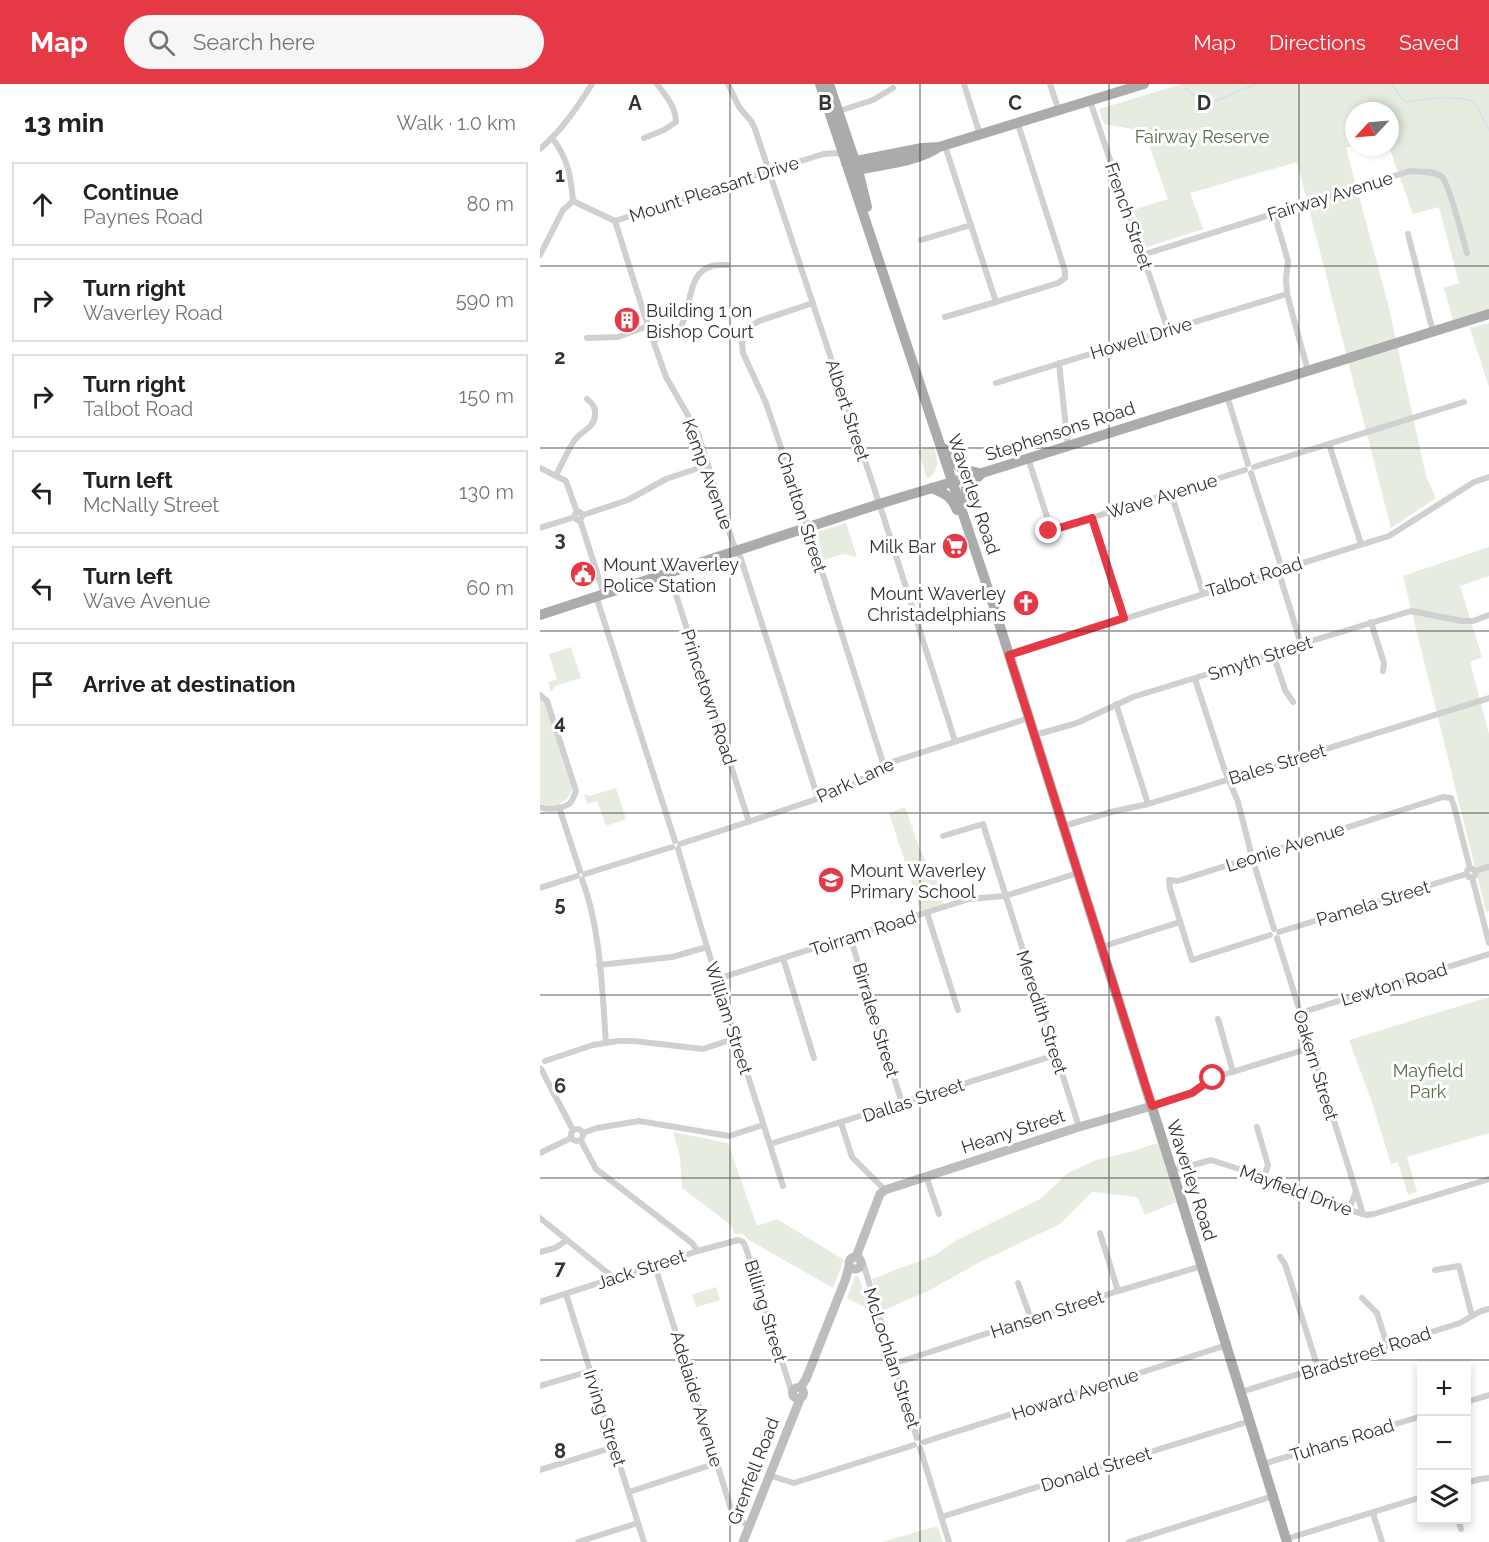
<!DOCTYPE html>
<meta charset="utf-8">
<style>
body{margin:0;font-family:Raleway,sans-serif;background:#f6f6f6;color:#202124}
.controls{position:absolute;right:18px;bottom:18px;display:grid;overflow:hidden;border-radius:0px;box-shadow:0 3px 9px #0003}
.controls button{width:54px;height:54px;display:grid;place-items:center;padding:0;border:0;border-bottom:2px solid #e0e0e0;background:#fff;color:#202124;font:30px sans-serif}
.compass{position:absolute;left:805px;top:18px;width:54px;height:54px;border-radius:50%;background:#fff;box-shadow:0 3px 9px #0003;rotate:244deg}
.stop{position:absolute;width:18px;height:18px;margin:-14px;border:4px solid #e63946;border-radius:50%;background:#fff}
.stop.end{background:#e63946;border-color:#fff;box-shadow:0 2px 6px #0008}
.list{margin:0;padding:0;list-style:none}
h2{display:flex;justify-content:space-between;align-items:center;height:78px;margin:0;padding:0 24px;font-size:26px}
h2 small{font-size:20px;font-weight:400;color:#757577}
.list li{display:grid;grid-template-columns:39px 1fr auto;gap:18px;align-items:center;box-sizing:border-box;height:84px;margin:0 12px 12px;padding:0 12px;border:2px solid #e0e0e0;border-radius:0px}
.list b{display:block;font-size:22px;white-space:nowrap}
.list p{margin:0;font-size:20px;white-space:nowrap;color:#757577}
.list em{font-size:20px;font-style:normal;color:#757577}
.icon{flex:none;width:33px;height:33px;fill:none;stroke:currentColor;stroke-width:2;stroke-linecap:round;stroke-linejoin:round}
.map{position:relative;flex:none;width:949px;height:1458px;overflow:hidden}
header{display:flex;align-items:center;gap:36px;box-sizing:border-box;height:84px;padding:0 30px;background:#e63946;color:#fff}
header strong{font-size:28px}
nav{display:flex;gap:33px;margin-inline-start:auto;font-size:21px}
.search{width:420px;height:54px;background:#f6f6f6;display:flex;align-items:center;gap:15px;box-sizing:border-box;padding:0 21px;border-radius:33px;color:#757577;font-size:22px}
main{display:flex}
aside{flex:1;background:#fff}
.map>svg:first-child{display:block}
.green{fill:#e6ecdf}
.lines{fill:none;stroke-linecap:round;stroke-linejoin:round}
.stream{stroke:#cfe2ee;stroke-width:1.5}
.street{stroke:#d0d0d0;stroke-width:6}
.secondary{stroke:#bdbdbd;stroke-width:9}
.primary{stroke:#ababab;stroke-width:10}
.route{stroke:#e63946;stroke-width:8}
.grid{fill:none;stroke:#333;stroke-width:1.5;stroke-opacity:0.55}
.labels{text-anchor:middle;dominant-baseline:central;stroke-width:6;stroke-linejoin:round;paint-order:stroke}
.park-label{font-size:18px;fill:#56703f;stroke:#fff}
.street-label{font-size:18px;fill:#333;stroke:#fff}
.poi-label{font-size:18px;fill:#333;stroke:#fff;text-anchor:start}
.grid-label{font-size:20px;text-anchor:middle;font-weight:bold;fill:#333;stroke:#fff;stroke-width:6;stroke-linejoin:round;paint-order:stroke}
</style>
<header>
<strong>Map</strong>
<div class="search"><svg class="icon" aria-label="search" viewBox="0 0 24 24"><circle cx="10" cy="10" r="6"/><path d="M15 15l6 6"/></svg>Search here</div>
<nav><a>Map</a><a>Directions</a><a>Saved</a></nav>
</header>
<main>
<aside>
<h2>13 min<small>Walk · 1.0 km</small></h2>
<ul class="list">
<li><svg class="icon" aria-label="ahead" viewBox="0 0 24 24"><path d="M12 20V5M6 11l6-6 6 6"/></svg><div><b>Continue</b><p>Paynes Road</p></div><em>80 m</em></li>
<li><svg class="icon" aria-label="right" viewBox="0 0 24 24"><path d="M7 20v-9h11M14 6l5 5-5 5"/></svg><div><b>Turn right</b><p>Waverley Road</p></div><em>590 m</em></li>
<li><svg class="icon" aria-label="right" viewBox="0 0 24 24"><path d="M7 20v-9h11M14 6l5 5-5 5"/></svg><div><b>Turn right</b><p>Talbot Road</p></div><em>150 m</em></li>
<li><svg class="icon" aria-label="left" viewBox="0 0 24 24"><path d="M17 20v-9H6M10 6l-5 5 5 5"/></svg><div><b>Turn left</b><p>McNally Street</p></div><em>130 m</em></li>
<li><svg class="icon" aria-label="left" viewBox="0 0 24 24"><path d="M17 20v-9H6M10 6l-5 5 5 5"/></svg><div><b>Turn left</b><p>Wave Avenue</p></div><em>60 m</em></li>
<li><svg class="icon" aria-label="arrive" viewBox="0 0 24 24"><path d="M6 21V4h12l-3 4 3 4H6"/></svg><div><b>Arrive at destination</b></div></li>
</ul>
</aside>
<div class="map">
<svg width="949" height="1458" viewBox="0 0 949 1458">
<rect width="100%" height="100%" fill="#fff"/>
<g class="green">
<polygon points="642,0 949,0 949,225 913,236 904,204 919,199 899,123 873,130 849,63 850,63 850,27 814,27 814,61 806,64 848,220 886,392 896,414 851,444 757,78 650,109 663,145 607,163 605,162 593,126 628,115 604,47 564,40 559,25"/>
<polygon points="949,239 949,303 930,244"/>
<path d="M 394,362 C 397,376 401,387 387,395 L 378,367 Z"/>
<polygon points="306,439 317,473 303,470 284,476 277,451 278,448"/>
<polygon points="949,463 949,492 920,502 942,573 930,578 949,650 949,827 946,828 863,492"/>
<polygon points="31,563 41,594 15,602 11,608 8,598 17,595 9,570"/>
<path d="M 0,615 L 5,618 L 32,705 C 29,718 12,726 0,719 Z"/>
<polygon points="76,704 86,735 66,742 57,717 47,720 44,710 49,712"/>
<polygon points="365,723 380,766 396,794 404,821 381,827 349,729"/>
<polygon points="949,913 949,1049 867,1073 877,1108 868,1111 858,1078 851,1080 831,1015 809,956"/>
<polygon points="133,1048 188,1059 217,1142 237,1135 304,1176 293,1204 209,1156 203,1150 195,1150 191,1141 142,1104 140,1073"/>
<polygon points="618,1059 636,1118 605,1131 597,1113 552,1108 520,1140 440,1178 390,1206 342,1227 332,1195 395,1171 417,1156 500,1115 528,1089 556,1076 590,1068"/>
<polygon points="316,1191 319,1194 329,1225 307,1214"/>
<polygon points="176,1203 180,1216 156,1223 152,1211"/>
<polygon points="397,1442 403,1458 342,1458"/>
</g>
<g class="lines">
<g class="stream">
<path d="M 851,0 L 865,18 C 891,15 908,10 934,17 L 949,46"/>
<polyline points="646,5 662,17 665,16 676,17 715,0"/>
</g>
<g class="street">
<polyline points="188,0 199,23 211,37 215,45 342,428 415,657"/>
<polyline points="424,0 440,51"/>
<polyline points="510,0 519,27"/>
<polyline points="550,17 628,246"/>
<polyline points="299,27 333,16 353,4"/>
<path d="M 12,54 C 28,74 31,93 33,117"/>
<path d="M 104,54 L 124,46 L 136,38 C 136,23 126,12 117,0"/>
<polyline points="405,62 456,218 518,199 525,194 525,187 478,40"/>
<path d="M 0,65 C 22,46 37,24 52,0"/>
<polyline points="33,117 75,137 283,70 298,69 303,71"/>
<polyline points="734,129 748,177 746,195 747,210 768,287"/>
<polyline points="75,137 108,242 126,293 157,347 193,459 200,472 278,714"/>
<polyline points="868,150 893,248"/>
<polyline points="381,156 431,141"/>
<polyline points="0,171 23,126 33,117"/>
<path d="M 602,171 L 870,87 C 879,88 894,86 902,93 C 910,101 923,156 927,169"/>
<polyline points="273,219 219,237 211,242 205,250 202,259 203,269 226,319 270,450 344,682"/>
<polyline points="405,233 456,218"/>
<polyline points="47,254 78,253 108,242"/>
<path d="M 113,256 C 120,254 130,252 136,248 C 154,233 143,190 172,182 C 176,181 182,181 187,181"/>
<polyline points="519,279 528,362"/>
<polyline points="456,299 628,246 747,210"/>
<polyline points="687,312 708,380"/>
<polyline points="789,360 821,460"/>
<polyline points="488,374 508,436 509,447 705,386"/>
<polyline points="714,383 924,318"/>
<polyline points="0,384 26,397 37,428 35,430 35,433 37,436 40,436 43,431 40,428 37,428"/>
<polyline points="711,389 742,485"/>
<path d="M 16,391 C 22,380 27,368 34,357 C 41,346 53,346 55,332 C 56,324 53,320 47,315"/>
<polyline points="631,409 663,509"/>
<polyline points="43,431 88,416 126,395 168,381"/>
<polyline points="552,434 584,534"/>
<polyline points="40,436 64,510"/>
<polyline points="0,444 35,433"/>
<polyline points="738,486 761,560"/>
<polyline points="129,489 209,738"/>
<polyline points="56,512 135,757"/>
<polyline points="831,538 844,579 843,587"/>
<polyline points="733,570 745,606 753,618"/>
<polyline points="469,571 849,452 934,398 949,393"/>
<polyline points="655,595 684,684 698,718 712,773 734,845"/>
<path d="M 0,611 L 7,617 L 36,707 C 34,711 33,717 29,720 C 21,725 8,726 0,723"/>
<polyline points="576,620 608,720"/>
<polyline points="495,651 537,639 593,613 733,570 761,560 871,527 922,537 933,537 949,531"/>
<polyline points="19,723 40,787"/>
<polyline points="524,742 571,728 608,720 658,705 949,614"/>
<polyline points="403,752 443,740 539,1043"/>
<polyline points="140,760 223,733 304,706 344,682 355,677 489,634"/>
<polyline points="138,765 167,863 243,1102"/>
<circle cx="931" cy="789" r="4.5"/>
<polyline points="935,787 949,783"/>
<polyline points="45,790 132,763"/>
<polyline points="932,793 949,859"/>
<path d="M 42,795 C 61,846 62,906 66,959"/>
<polyline points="0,804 37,792"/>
<polyline points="387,829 418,926"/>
<polyline points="739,848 926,790"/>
<polyline points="730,851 652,876 630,805 629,796 638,797 903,713 911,714 914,722 930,784"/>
<polyline points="310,853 362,1019"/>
<polyline points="737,854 816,1107"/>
<polyline points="561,863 640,838"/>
<polyline points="243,874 274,974"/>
<polyline points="59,881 132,873 167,863"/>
<polyline points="177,895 429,815 465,812 538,789"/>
<polyline points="760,929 949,870"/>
<polyline points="678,935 693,988"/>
<polyline points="5,977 53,961 78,957 94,957 163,965 196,954"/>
<polyline points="1,985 33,1046"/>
<polyline points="612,1022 652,1009 673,994 770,964"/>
<polyline points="301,1039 312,1073 345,1106"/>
<polyline points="717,1043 728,1081 724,1093"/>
<circle cx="37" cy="1051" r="6"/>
<polyline points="43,1049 57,1044 99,1037 189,1052 223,1041"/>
<polyline points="41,1057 56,1085 152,1159 158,1167"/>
<polyline points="230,1060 516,971"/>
<polyline points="0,1069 31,1054"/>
<polyline points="632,1087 671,1076 724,1093 809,1126 827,1131 834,1130 949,1095"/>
<polyline points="386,1092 399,1130"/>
<polyline points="809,1126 816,1107 823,1130"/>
<polyline points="0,1134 74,1194"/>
<polyline points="560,1149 578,1207"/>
<polyline points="0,1168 15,1164 27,1156"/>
<polyline points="740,1173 745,1180 778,1284"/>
<polyline points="320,1176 323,1179 377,1354"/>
<polyline points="115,1182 193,1431 199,1437 209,1441"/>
<polyline points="895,1186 919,1182 932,1232"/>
<polyline points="478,1199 491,1235"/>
<polyline points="26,1210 104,1458"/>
<polyline points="822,1214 837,1229 847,1261"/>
<polyline points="0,1218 158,1167 198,1156 203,1158 206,1164 252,1309"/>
<polyline points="353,1280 578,1207 662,1182"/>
<polyline points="0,1302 50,1287"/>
<polyline points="701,1308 920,1239 941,1227 949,1225"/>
<polyline points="926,1318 949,1311"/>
<polyline points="384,1358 687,1261"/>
<polyline points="380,1364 409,1458"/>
<polyline points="723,1380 882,1332"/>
<polyline points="0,1386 74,1363"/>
<polyline points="228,1391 254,1399 374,1361"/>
<polyline points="926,1399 940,1395 949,1394"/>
<polyline points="89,1408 177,1379"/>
<polyline points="833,1429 842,1458"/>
<polyline points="401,1433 710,1337"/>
<polyline points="918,1436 921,1445"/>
<polyline points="746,1455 882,1413"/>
<polyline points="38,1458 98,1439"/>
<polyline points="589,1458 733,1412"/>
</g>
<g class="secondary">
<circle cx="315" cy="1179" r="6"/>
<polyline points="316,1173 340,1110 345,1106 539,1043 612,1022"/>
<circle cx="258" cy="1309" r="5.5"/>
<polyline points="260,1304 266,1295 306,1194 309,1182"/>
<polyline points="203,1458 260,1315"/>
</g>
<g class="primary">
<polyline points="280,0 453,520 636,1099 747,1458"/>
<polyline points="289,0 318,86 327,123"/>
<polyline points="306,79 382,64 399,63 604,0"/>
<path d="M 313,87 C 341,80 370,80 396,65"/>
<path d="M 405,365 C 418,383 416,385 439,389"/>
<path d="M 391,404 C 405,409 411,412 417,426"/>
<polyline points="422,423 426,404 440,391"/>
<polyline points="0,531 339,420 442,389 949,230"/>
</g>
</g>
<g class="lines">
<polyline class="route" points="509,447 552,434 584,534 469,571 612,1022 652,1009 673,994"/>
</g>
<path class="grid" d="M 190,0 L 190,1458M 380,0 L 380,1458M 569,0 L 569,1458M 759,0 L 759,1458M 0,182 L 949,182M 0,364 L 949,364M 0,547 L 949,547M 0,729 L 949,729M 0,911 L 949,911M 0,1094 L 949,1094M 0,1276 L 949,1276"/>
<defs>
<symbol id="building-disc" viewBox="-11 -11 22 22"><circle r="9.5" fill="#e63946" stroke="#fff"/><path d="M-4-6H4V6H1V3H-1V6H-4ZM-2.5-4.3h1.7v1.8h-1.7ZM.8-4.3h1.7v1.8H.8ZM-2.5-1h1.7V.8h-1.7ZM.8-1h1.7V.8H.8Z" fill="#fff"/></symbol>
<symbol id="supermarket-disc" viewBox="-11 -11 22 22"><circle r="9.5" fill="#e63946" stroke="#fff"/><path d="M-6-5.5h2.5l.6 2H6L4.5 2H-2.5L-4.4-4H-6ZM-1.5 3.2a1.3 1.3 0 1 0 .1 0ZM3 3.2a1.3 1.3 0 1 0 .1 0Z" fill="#fff"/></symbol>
<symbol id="civic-disc" viewBox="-11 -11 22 22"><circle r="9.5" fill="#e63946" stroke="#fff"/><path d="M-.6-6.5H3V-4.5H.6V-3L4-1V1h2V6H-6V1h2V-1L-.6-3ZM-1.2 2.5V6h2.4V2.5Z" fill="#fff"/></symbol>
<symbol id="church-disc" viewBox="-11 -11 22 22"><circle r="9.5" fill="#e63946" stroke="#fff"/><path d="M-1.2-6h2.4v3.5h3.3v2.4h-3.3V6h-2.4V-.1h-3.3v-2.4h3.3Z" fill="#fff"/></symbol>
<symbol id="school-disc" viewBox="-11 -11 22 22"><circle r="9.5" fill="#e63946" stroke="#fff"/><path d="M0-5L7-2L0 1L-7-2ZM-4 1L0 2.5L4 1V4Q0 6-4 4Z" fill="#fff"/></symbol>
</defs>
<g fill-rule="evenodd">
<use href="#building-disc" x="72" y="221" width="30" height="30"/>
<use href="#supermarket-disc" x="400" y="447" width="30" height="30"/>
<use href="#civic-disc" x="28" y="475" width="30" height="30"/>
<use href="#church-disc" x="471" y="504" width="30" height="30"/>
<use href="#school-disc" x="276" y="781" width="30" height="30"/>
</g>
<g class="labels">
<g class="park-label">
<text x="662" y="52">Fairway Reserve</text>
<text x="888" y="986">Mayfield<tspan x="888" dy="21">Park</tspan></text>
</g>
<g class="street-label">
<text transform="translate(174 105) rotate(-18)">Mount Pleasant Drive</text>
<text transform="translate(790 112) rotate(-17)">Fairway Avenue</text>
<text transform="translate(589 132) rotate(71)">French Street</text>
<text transform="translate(601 254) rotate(-17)">Howell Drive</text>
<text transform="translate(308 326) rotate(72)">Albert Street</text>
<text transform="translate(520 347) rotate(-18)">Stephensons Road</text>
<text transform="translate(168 390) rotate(70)">Kemp Avenue</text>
<text transform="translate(434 410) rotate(71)">Waverley Road</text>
<text transform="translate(622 412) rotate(-17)">Wave Avenue</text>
<text transform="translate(262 428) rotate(72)">Charlton Street</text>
<text transform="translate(714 493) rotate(-17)">Talbot Road</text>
<text transform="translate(720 574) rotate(-18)">Smyth Street</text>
<text transform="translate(169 613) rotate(72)">Princetown Road</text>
<text transform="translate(737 680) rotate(-17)">Bales Street</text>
<text transform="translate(315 696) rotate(-25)">Park Lane</text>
<text transform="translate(745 763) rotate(-18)">Leonie Avenue</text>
<text transform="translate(833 819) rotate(-17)">Pamela Street</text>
<text transform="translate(323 849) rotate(-18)">Toirram Road</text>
<text transform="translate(854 900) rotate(-17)">Lewton Road</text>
<text transform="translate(502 928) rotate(72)">Meredith Street</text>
<text transform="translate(189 934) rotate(72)">William Street</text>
<text transform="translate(336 936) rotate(73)">Birralee Street</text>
<text transform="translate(776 981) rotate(73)">Oakern Street</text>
<text transform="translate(373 1016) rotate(-18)">Dallas Street</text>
<text transform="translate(473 1047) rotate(-18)">Heany Street</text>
<text transform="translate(652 1096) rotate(72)">Waverley Road</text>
<text transform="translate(756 1106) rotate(20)">Mayfield Drive</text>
<text transform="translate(101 1185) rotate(-18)">Jack Street</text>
<text transform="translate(226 1227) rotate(73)">Billing Street</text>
<text transform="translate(507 1230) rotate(-18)">Hansen Street</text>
<text transform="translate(826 1269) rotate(-18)">Bradstreet Road</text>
<text transform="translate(352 1274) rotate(72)">McLochlan Street</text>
<text transform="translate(535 1310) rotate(-18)">Howard Avenue</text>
<text transform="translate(157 1315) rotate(73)">Adelaide Avenue</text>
<text transform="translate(65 1334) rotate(72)">Irving Street</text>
<text transform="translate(802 1356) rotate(-17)">Tuhans Road</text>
<text transform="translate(556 1385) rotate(-17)">Donald Street</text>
<text transform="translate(213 1387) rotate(-69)">Grenfell Road</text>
</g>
<g class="poi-label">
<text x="106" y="226">Building 1 on<tspan x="106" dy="21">Bishop Court</tspan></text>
<text x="396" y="462" text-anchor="end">Milk Bar</text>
<text x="63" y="480">Mount Waverley<tspan x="63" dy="21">Police Station</tspan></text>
<text x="466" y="509" text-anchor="end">Mount Waverley<tspan x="466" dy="21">Christadelphians</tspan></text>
<text x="310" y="786">Mount Waverley<tspan x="310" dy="21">Primary School</tspan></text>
</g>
</g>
<g class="grid-label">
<text x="95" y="26">A</text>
<text x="285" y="26">B</text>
<text x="475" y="26">C</text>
<text x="664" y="26">D</text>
<text x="20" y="98">1</text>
<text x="20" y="280">2</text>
<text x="20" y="462">3</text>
<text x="20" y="645">4</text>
<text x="20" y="827">5</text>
<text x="20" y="1009">6</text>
<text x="20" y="1191">7</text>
<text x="20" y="1374">8</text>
</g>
</svg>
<div class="controls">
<button>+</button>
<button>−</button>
<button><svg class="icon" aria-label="layers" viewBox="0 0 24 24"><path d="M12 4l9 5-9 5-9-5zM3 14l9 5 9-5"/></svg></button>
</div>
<svg class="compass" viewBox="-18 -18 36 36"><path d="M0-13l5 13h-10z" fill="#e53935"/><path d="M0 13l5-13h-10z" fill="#757577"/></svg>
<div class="stop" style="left:673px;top:994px"></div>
<div class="stop end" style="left:509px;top:447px"></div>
</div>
</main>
